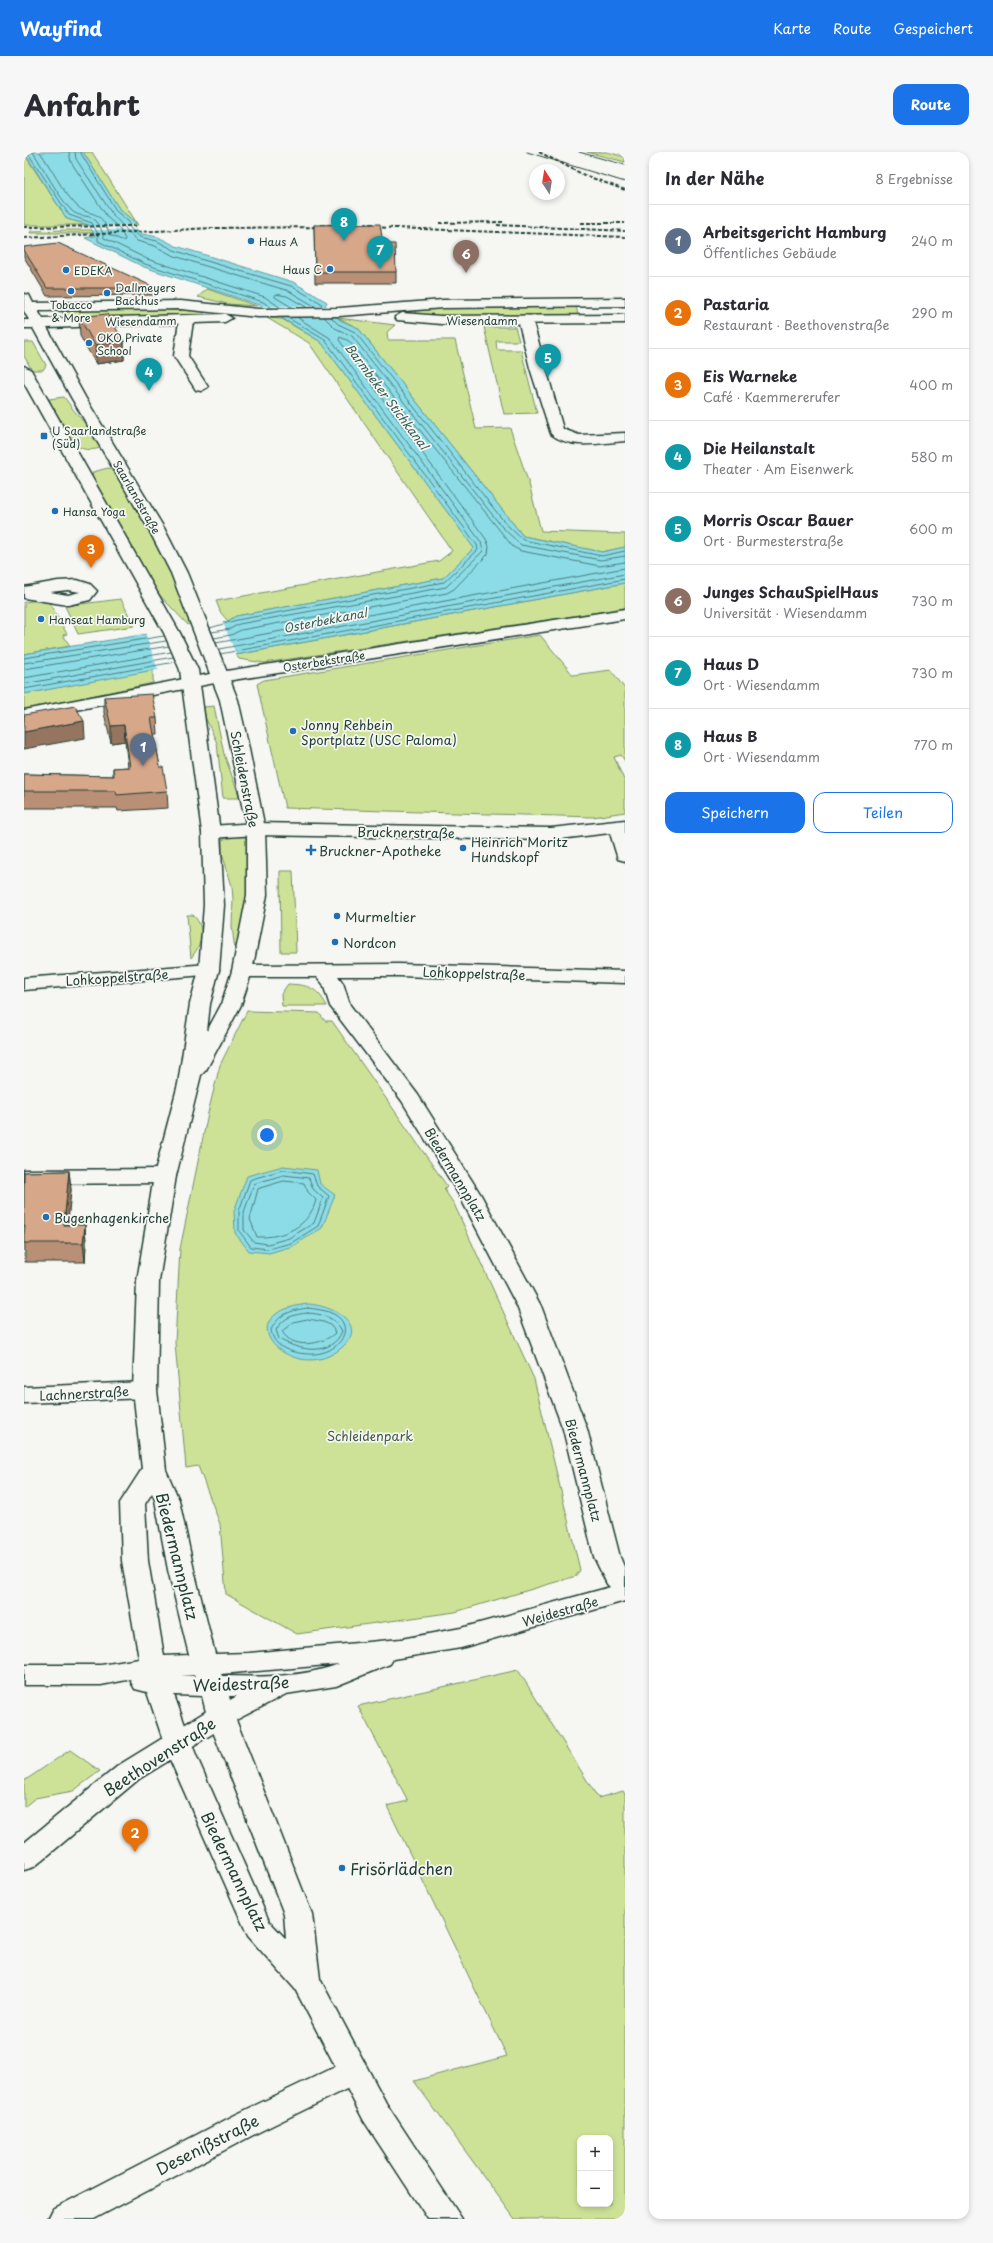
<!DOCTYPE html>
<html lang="de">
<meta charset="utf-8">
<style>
body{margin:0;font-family:"Playpen Sans",sans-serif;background:#f7f7f7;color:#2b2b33}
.controls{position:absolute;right:12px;bottom:12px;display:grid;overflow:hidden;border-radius:8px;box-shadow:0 2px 6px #0003}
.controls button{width:36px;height:36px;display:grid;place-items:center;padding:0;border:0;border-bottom:1px solid #e1e1e2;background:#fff;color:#2b2b33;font:20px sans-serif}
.compass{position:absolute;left:505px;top:12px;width:36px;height:36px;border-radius:50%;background:#fff;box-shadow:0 2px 6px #0003;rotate:348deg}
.you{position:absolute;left:243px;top:983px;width:14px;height:14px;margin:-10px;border:3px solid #fff;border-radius:50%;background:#1a73e8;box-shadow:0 0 0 6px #1a73e833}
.badge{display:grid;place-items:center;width:26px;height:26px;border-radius:50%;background:#1a73e8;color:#fff;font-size:13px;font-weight:700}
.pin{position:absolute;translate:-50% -33px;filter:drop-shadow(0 1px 2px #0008)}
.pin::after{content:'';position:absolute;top:21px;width:14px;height:12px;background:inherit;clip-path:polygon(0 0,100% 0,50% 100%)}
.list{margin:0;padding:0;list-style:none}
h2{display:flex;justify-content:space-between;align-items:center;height:52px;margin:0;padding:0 16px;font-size:17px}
h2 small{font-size:13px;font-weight:400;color:#7c7c81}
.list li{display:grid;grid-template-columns:26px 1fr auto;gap:12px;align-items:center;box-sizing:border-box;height:72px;padding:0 16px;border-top:1px solid #e1e1e2}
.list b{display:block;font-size:15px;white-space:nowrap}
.list p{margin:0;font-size:13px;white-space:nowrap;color:#7c7c81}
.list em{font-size:13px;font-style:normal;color:#7c7c81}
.actions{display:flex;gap:8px;padding:12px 16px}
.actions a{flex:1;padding:9px 0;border:1px solid #1a73e8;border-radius:12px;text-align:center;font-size:14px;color:#1a73e8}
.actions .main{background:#1a73e8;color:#fff}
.map{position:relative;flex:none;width:601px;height:2067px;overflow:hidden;border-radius:12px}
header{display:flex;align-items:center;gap:24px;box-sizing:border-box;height:56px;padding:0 20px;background:#1a73e8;color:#fff}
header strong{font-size:19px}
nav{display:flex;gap:22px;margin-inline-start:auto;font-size:14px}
.intro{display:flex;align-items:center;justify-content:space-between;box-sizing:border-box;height:96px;padding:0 24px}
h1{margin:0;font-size:28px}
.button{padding:10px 18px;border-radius:12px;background:#1a73e8;color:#fff;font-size:14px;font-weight:700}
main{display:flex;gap:24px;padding:0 24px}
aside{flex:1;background:#fff;border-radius:12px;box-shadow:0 2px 6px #0003}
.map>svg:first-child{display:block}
.green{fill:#cee297;stroke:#769066;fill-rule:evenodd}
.water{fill:#8cdce7;stroke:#609c9f}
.pier{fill:#f6f6f2}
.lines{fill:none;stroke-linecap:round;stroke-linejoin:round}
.shore{stroke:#4b7d7c;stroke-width:1}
.street-casing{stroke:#1f3d34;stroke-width:3}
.secondary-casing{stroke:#1f3d34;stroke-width:3}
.street{fill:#f6f6f2;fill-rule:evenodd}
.secondary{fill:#f6f6f2;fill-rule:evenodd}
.tram{stroke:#1f3d34;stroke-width:1}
.rail{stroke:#1f3d34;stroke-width:2;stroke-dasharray:4 2;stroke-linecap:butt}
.wall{fill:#b99076;stroke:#1f3d34}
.shaded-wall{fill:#967560;stroke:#1f3d34}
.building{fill:#d7a789;stroke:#1f3d34}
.poi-dot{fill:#1f6fb2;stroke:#f6f6f2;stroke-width:1.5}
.labels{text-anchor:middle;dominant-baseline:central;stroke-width:3.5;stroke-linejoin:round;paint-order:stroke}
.far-poi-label{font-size:11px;fill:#1f3d34;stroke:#f6f6f2;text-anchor:start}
.far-street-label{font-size:11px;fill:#1f3d34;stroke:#f6f6f2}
.far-water-label{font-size:12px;font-style:italic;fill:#355d58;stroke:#f6f6f2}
.poi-label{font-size:13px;fill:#1f3d34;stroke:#f6f6f2;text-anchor:start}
.street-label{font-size:13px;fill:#1f3d34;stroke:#f6f6f2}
.park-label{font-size:13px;fill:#425e48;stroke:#f6f6f2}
.near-street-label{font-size:16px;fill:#1f3d34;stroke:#f6f6f2}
.near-poi-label{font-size:16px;fill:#1f3d34;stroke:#f6f6f2;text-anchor:start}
</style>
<header>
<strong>Wayfind</strong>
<nav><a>Karte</a><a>Route</a><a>Gespeichert</a></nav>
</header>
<div class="intro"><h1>Anfahrt</h1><a class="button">Route</a></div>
<main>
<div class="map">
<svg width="601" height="2067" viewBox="0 0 601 2067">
<rect width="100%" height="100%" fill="#f6f6f2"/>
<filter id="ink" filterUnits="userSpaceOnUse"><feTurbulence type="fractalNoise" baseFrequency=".025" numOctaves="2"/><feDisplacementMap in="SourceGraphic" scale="8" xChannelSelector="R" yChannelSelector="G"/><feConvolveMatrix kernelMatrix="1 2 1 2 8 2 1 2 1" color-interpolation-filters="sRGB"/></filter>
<g filter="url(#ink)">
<g class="green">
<polygon points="59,0 68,0 114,73 109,73 112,71 96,58"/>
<polygon points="563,0 583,0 601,5 601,10"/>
<polygon points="0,2 43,67 65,73 0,73"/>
<polygon points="44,78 68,78 69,81 6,81 7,79"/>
<polygon points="183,137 233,154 204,152 174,145"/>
<polygon points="552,153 554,164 410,165 392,162 390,159 394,156"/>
<polygon points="132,155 178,158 180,162 176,164 43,168 38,160"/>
<polygon points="243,166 258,167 297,190 450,396 419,426 212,464 204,469 197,461 192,449 415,409 428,399 285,191"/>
<polygon points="314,166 371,173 363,180 364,188 431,188 452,277 486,276 505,332 517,379 601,382 601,395 578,400 499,384 334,176"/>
<polygon points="460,175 491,175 495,189 472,189 473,198 497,198 513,261 480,262"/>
<polygon points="0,190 9,190 22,213 19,218 8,218 0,204"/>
<path d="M 40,245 C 52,263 67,277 79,295 C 45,308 37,271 25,247 Z"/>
<polygon points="84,316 92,318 139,400 168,472 164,473 126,433 67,329 69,320"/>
<polygon points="601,431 601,456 240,511 215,507 212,503"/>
<polygon points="23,447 43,482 39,483 46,494 0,502 0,450"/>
<polygon points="97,447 110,474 54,482 41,454"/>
<polygon points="516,483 549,523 587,518 601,537 601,609 597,603 590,605 601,630 601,660 569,665 261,656 233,532 240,528"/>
<polygon points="129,517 129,531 0,558 0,542"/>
<polygon points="190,554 200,602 216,646 199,646 193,591 181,565 180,555"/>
<polygon points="208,684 220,684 225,692 222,752 211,799 208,774 209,747 208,734 198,701 198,688"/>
<polygon points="256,719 269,719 272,800 257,800"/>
<path d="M 163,763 L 169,763 C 183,777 178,792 167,806 Z"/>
<path d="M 264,832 C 284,833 293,835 303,854 L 258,854 L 257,842 Z"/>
<polygon points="223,859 295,861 301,869 308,869 423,1034 420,1037 430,1052 510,1227 556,1418 552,1424 431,1460 273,1482 202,1442 196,1372 174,1314 162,1316 151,1191 156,1097 184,961 196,913"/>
<path d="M 494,1518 L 574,1646 L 599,1639 L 601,1642 L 601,2067 L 491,2067 L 390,1929 L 483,1904 L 363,1654 L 384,1649 L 334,1554 ZM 556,1986 L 586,1986 L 586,2052 L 556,2052 Z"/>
<polygon points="46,1598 76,1619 49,1639 11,1646 0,1655 0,1629"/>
</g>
<g class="water">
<polygon points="0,0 59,0 96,58 112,71 109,73 118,82 134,85 152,94 269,130 303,150 301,154 316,168 334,176 499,384 578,400 601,395 601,431 0,542 0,502 204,469 212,464 419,426 450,396 297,190 238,154 120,115 61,86 71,84 65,73 43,67"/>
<polygon points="259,1014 293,1018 296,1032 311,1043 298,1076 269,1094 245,1101 225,1099 211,1081 210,1059 223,1024"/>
<path d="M 284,1152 C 312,1154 349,1175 312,1200 C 266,1231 199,1162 284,1152 Z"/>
</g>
<g class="pier">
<polygon points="109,73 114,78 68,78 65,74"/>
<polygon points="229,154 304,154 316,165 254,166 237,156"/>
<polygon points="198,468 213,505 134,518 121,480"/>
</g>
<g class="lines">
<g class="shore">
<path d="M 9,0 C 20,17 34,44 47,58 C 59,70 72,55 80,86 L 123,107 L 241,145 L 257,156"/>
<path d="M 16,0 C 28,17 37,37 51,52 C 66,68 74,52 86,83 L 100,89 L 101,87 L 95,76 L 84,66 L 47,10 L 45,0"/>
<polyline points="51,0 52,7 89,63 113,89 131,94 148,103 175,112 265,139 292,155"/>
<polyline points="56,0 93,60 105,70 106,76 116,85 133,89 150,98 176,107 267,134 297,151 298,155"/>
<polyline points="0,1 5,3 45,63 68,71 74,82 74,89 121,112 239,150 248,156"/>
<polyline points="269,156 251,145 251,142 263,144 282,155"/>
<polyline points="300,165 311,176 328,184 478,375 497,393 577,408 601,404"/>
<polyline points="307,165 314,172 331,180 482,372 499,388 578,404 601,399"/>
<polyline points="186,476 213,468 420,430 454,398 453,393 301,188 264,166"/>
<polyline points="188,480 206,477 215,472 422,435 459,399 457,390 306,186 274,166"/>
<polyline points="190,486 207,483 217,478 423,441 430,437 464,402 465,394 462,387 315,188 316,185 325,189 489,395 497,399 576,414 601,410"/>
<polyline points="192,491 601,416"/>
<polyline points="195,497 601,422"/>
<polyline points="196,502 601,427"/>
<polyline points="0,506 140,484"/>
<polyline points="0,511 142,489"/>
<polyline points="0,517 145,494"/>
<polyline points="0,526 147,500"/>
<polyline points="0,532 149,505"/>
<polyline points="0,537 151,510"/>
<polygon points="259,1018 289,1022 293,1034 305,1044 294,1074 267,1091 244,1097 227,1095 215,1079 215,1059 226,1028"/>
<polygon points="260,1023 285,1026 289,1037 299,1046 290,1071 265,1086 244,1092 230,1090 220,1078 220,1060 230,1032"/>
<path d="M 260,1029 L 280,1031 L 284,1040 L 292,1048 C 285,1075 259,1086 233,1085 L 226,1067 L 234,1037 Z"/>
<path d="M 284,1156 C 291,1157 299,1158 305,1160 C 332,1170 320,1196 297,1201 C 288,1203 279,1202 270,1200 C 258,1197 249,1191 247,1178 C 254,1162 268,1158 284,1156 Z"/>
<path d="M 284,1161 C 298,1162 311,1165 318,1179 C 308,1205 275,1199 255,1187 L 252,1178 C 259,1165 271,1162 284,1161 Z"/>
<path d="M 284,1167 C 294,1169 308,1169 311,1181 C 299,1193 267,1198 258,1179 L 270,1170 Z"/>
</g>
<defs>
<g id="street">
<path d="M 501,163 L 508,167 L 539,277 L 555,283 L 601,281 L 601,289 C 577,291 547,298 527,282 L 506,216 L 494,167 Z"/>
<polygon points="162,165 169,169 164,204 184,235 177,239 172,238 150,204 155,169"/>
<path d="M 53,428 L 66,432 L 73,439 L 66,448 L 44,453 L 0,446 L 0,435 L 34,429 ZM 44,438 L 56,440 L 44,443 L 26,440 Z"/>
<polygon points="601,457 601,467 196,530 0,568 0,558 196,520"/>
<polygon points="601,668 601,709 594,707 586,681 527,688 232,683 187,686 180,684 178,680 180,676 187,674 232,671 527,676"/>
<polygon points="185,812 192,814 195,818 192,822 0,838 0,826"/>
<polygon points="375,812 601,819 601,831 375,824 314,824 319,831 326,853 394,943 457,1043 517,1154 563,1277 596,1405 601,1417 601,1443 592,1441 583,1432 570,1405 539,1277 493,1154 435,1043 378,949 306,854 299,832 293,825 218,825 211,823 208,819 211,815 218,813"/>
<polygon points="141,1017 149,1019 152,1024 149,1029 141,1031 0,1032 0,1018"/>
<polygon points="121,1230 129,1232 133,1238 129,1244 121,1246 0,1251 0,1235"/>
<polygon points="196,1554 206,1557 209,1564 206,1571 115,1627 10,1715 0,1718 0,1691 95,1613 186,1557"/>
<polygon points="328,1907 339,1911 343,1920 339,1929 233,1981 70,2067 24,2067 29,2057 211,1963"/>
</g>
<g id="secondary">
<path d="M 0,142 L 5,143 L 9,151 L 157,149 L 234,157 L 315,156 L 419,148 L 601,146 L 601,154 L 419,156 L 315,164 L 234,165 L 157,157 L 14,159 L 19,167 L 201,162 L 208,166 L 201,170 L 23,176 L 61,245 L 140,376 L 163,421 L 214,548 L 223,587 L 241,677 L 243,743 L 228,819 L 217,853 L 182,918 L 177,923 L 152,1024 L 135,1129 L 133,1238 L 142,1318 L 155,1348 L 170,1418 L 191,1502 L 225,1501 L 377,1487 L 437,1476 L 601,1431 L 601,1449 L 437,1496 L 369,1507 L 366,1512 L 312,1534 L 262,1542 L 212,1568 L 288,1762 L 296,1827 L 362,1951 L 438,2067 L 404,2067 L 340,1969 L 271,1837 L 224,1784 L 144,1603 L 123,1540 L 111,1537 L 107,1530 L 108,1527 L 77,1533 L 0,1533 L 0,1513 L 77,1513 L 115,1507 L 98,1409 L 96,1351 L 118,1317 L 109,1238 L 113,1129 L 130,1024 L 154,932 L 166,852 L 175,818 L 180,753 L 178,680 L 156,518 L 140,481 L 0,231 L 0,214 L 7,218 L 156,481 L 174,518 L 196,680 L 200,753 L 195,818 L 186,852 L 183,879 L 197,853 L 208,819 L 223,743 L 223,677 L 196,548 L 147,421 L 124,376 L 47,245 L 9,176 L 0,176 L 0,168 L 5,168 L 0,159 ZM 128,1341 L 131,1348 L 144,1418 L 165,1503 L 140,1504 L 124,1409 L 121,1352 ZM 315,1512 C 279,1526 235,1525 198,1524 L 197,1522 ZM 157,1523 L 171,1523 L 171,1524 ZM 150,1543 L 178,1544 L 183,1564 L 260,1762 L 262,1787 L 245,1769 L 172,1603 ZM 205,1544 L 213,1544 L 206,1548 Z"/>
<polygon points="378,161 417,164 601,163 601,171 417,172 373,168 371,165"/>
</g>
</defs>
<use href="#street" class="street-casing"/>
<use href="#secondary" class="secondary-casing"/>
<use href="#street" class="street"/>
<use href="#secondary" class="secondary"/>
<g class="tram">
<polyline points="503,0 601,30"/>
<polyline points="555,0 601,13"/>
</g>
<g class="rail">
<polyline points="515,0 560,23 601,38"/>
<polyline points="595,0 601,2"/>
<polyline points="415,71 479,70"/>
<polyline points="557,71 601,71"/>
<polyline points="297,73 351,72"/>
<polyline points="473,73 601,79"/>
<polyline points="0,75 113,74"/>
<polyline points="346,75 601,85"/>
<polyline points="0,86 188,76 302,75"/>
</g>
</g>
<g class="wall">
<polygon points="290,73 359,92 372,120 372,131 291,131"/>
<polygon points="0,95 132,136 132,143 23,144 0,105"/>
<polygon points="55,165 100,189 100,208 72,212 56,184"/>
<polygon points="80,545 133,566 134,582 130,582 136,615 143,639 144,656 94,659 93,656 0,656 0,622 89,624 89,616 104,615 101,589 87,591 80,561"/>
<polygon points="45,1019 47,1038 43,1073 61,1073 62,1092 61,1110 1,1110 0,1020"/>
</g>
<g class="shaded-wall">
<polygon points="100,189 100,208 72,212 71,193"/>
<polygon points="60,569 61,586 0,597 0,580"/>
<polygon points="100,573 101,589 87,591 87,574"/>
<polygon points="45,1019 47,1038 42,1092 40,1073"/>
<polygon points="61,1073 62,1092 61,1110 59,1091"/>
</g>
<g class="building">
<polygon points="356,72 359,92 371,92 372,120 291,120 290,73"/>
<polygon points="34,91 132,136 23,136 0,98 0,95"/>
<polygon points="83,162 100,189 71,193 55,165"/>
<polygon points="128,542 133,566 127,566 136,615 139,615 143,639 93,643 92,639 0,639 0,622 90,624 89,616 106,615 100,573 87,574 80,545"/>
<polygon points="51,554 60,569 0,580 0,563"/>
<polygon points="45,1019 40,1073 61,1073 59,1091 0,1091 0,1083 1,1074 0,1074 0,1020"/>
</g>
</g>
<g class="poi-dot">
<circle cx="227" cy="89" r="4"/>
<circle cx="306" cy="117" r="4"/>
<circle cx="42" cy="118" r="4"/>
<circle cx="47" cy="139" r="4"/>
<circle cx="83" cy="141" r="4"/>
<circle cx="65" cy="191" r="4"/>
<rect x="16" y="280" width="8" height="8" rx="2"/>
<circle cx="31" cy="359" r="4"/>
<circle cx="17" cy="467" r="4"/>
<circle cx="269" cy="579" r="4"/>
<circle cx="439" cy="696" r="4"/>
<path d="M285 692h4v4h4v4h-4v4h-4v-4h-4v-4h4z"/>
<circle cx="313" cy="764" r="4"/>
<circle cx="311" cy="790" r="4"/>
<circle cx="22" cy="1065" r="4"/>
<circle cx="318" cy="1716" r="4"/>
</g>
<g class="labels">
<g class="far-poi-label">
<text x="235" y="89">Haus A</text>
<text x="298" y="117" text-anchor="end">Haus C</text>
<text x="50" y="118">EDEKA</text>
<text x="91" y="135">Dallmeyers<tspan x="91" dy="13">Backhus</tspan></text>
<text x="47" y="152" text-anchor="middle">Tobacco<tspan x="47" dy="13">&amp; More</tspan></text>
<text x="73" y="185">OKO Private<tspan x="73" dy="13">School</tspan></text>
<text x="28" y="278">U Saarlandstraße<tspan x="28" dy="13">(Süd)</tspan></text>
<text x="39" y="359">Hansa Yoga</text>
<text x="25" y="467">Hanseat Hamburg</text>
</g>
<g class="far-street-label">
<text x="458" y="168">Wiesendamm</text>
<text transform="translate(117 169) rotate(-1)">Wiesendamm</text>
<text transform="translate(113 345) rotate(60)">Saarlandstraße</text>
<text transform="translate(300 509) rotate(-9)">Osterbekstraße</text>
</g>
<g class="far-water-label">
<text transform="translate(363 244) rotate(53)">Barmbeker Stichkanal</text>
<text transform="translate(301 468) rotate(-11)">Osterbekkanal</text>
</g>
<g class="poi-label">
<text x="277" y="572">Jonny Rehbein<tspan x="277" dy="15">Sportplatz (USC Paloma)</tspan></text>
<text x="447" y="689">Heinrich Moritz<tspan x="447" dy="15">Hundskopf</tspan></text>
<text x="295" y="698">Bruckner-Apotheke</text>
<text x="321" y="764">Murmeltier</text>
<text x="319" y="790">Nordcon</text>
<text x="30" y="1065">Bugenhagenkirche</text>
</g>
<g class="street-label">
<text transform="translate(221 627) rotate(79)">Schleidenstraße</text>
<text transform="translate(382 680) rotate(1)">Brucknerstraße</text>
<text transform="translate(450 821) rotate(2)">Lohkoppelstraße</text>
<text transform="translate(93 825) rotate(-4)">Lohkoppelstraße</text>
<text transform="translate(432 1022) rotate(59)">Biedermannplatz</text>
<text transform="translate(60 1241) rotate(-3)">Lachnerstraße</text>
<text transform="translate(560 1318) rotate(75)">Biedermannplatz</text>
<text transform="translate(536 1459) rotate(-16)">Weidestraße</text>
</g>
<g class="park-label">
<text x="346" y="1283">Schleidenpark</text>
</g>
<g class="near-street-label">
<text transform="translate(154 1404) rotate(76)">Biedermannplatz</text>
<text transform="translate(217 1531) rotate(-2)">Weidestraße</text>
<text transform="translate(135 1604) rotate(-33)">Beethovenstraße</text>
<text transform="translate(211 1719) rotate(64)">Biedermannplatz</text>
<text transform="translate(183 1992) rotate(-27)">Desenißstraße</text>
</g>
<g class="near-poi-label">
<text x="326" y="1716">Frisörlädchen</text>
</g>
</g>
</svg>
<div class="controls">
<button>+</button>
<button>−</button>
</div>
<svg class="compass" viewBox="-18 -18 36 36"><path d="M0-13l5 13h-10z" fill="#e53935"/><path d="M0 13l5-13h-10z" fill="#7c7c81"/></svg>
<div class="you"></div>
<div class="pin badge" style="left:119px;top:614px;background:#5c6f8a">1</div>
<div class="pin badge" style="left:111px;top:1700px;background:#e8710a">2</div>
<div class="pin badge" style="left:67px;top:416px;background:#e8710a">3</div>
<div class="pin badge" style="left:125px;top:239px;background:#0f9aa8">4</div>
<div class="pin badge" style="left:524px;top:225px;background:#0f9aa8">5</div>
<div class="pin badge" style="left:442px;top:121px;background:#8d6e63">6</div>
<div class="pin badge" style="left:356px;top:117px;background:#0f9aa8">7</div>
<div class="pin badge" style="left:320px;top:89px;background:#0f9aa8">8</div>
</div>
<aside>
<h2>In der Nähe<small>8 Ergebnisse</small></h2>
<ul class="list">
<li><span class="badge" style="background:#5c6f8a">1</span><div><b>Arbeitsgericht Hamburg</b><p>Öffentliches Gebäude</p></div><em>240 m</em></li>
<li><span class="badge" style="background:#e8710a">2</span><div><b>Pastaria</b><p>Restaurant · Beethovenstraße</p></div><em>290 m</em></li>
<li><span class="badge" style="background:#e8710a">3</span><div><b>Eis Warneke</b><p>Café · Kaemmererufer</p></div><em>400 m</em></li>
<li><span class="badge" style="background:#0f9aa8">4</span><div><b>Die Heilanstalt</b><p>Theater · Am Eisenwerk</p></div><em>580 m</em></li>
<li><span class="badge" style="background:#0f9aa8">5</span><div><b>Morris Oscar Bauer</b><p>Ort · Burmesterstraße</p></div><em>600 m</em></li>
<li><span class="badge" style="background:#8d6e63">6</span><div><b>Junges SchauSpielHaus</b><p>Universität · Wiesendamm</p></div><em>730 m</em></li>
<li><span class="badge" style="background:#0f9aa8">7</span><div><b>Haus D</b><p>Ort · Wiesendamm</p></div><em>730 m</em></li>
<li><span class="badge" style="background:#0f9aa8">8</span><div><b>Haus B</b><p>Ort · Wiesendamm</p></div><em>770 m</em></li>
</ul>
<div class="actions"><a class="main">Speichern</a><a>Teilen</a></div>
</aside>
</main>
